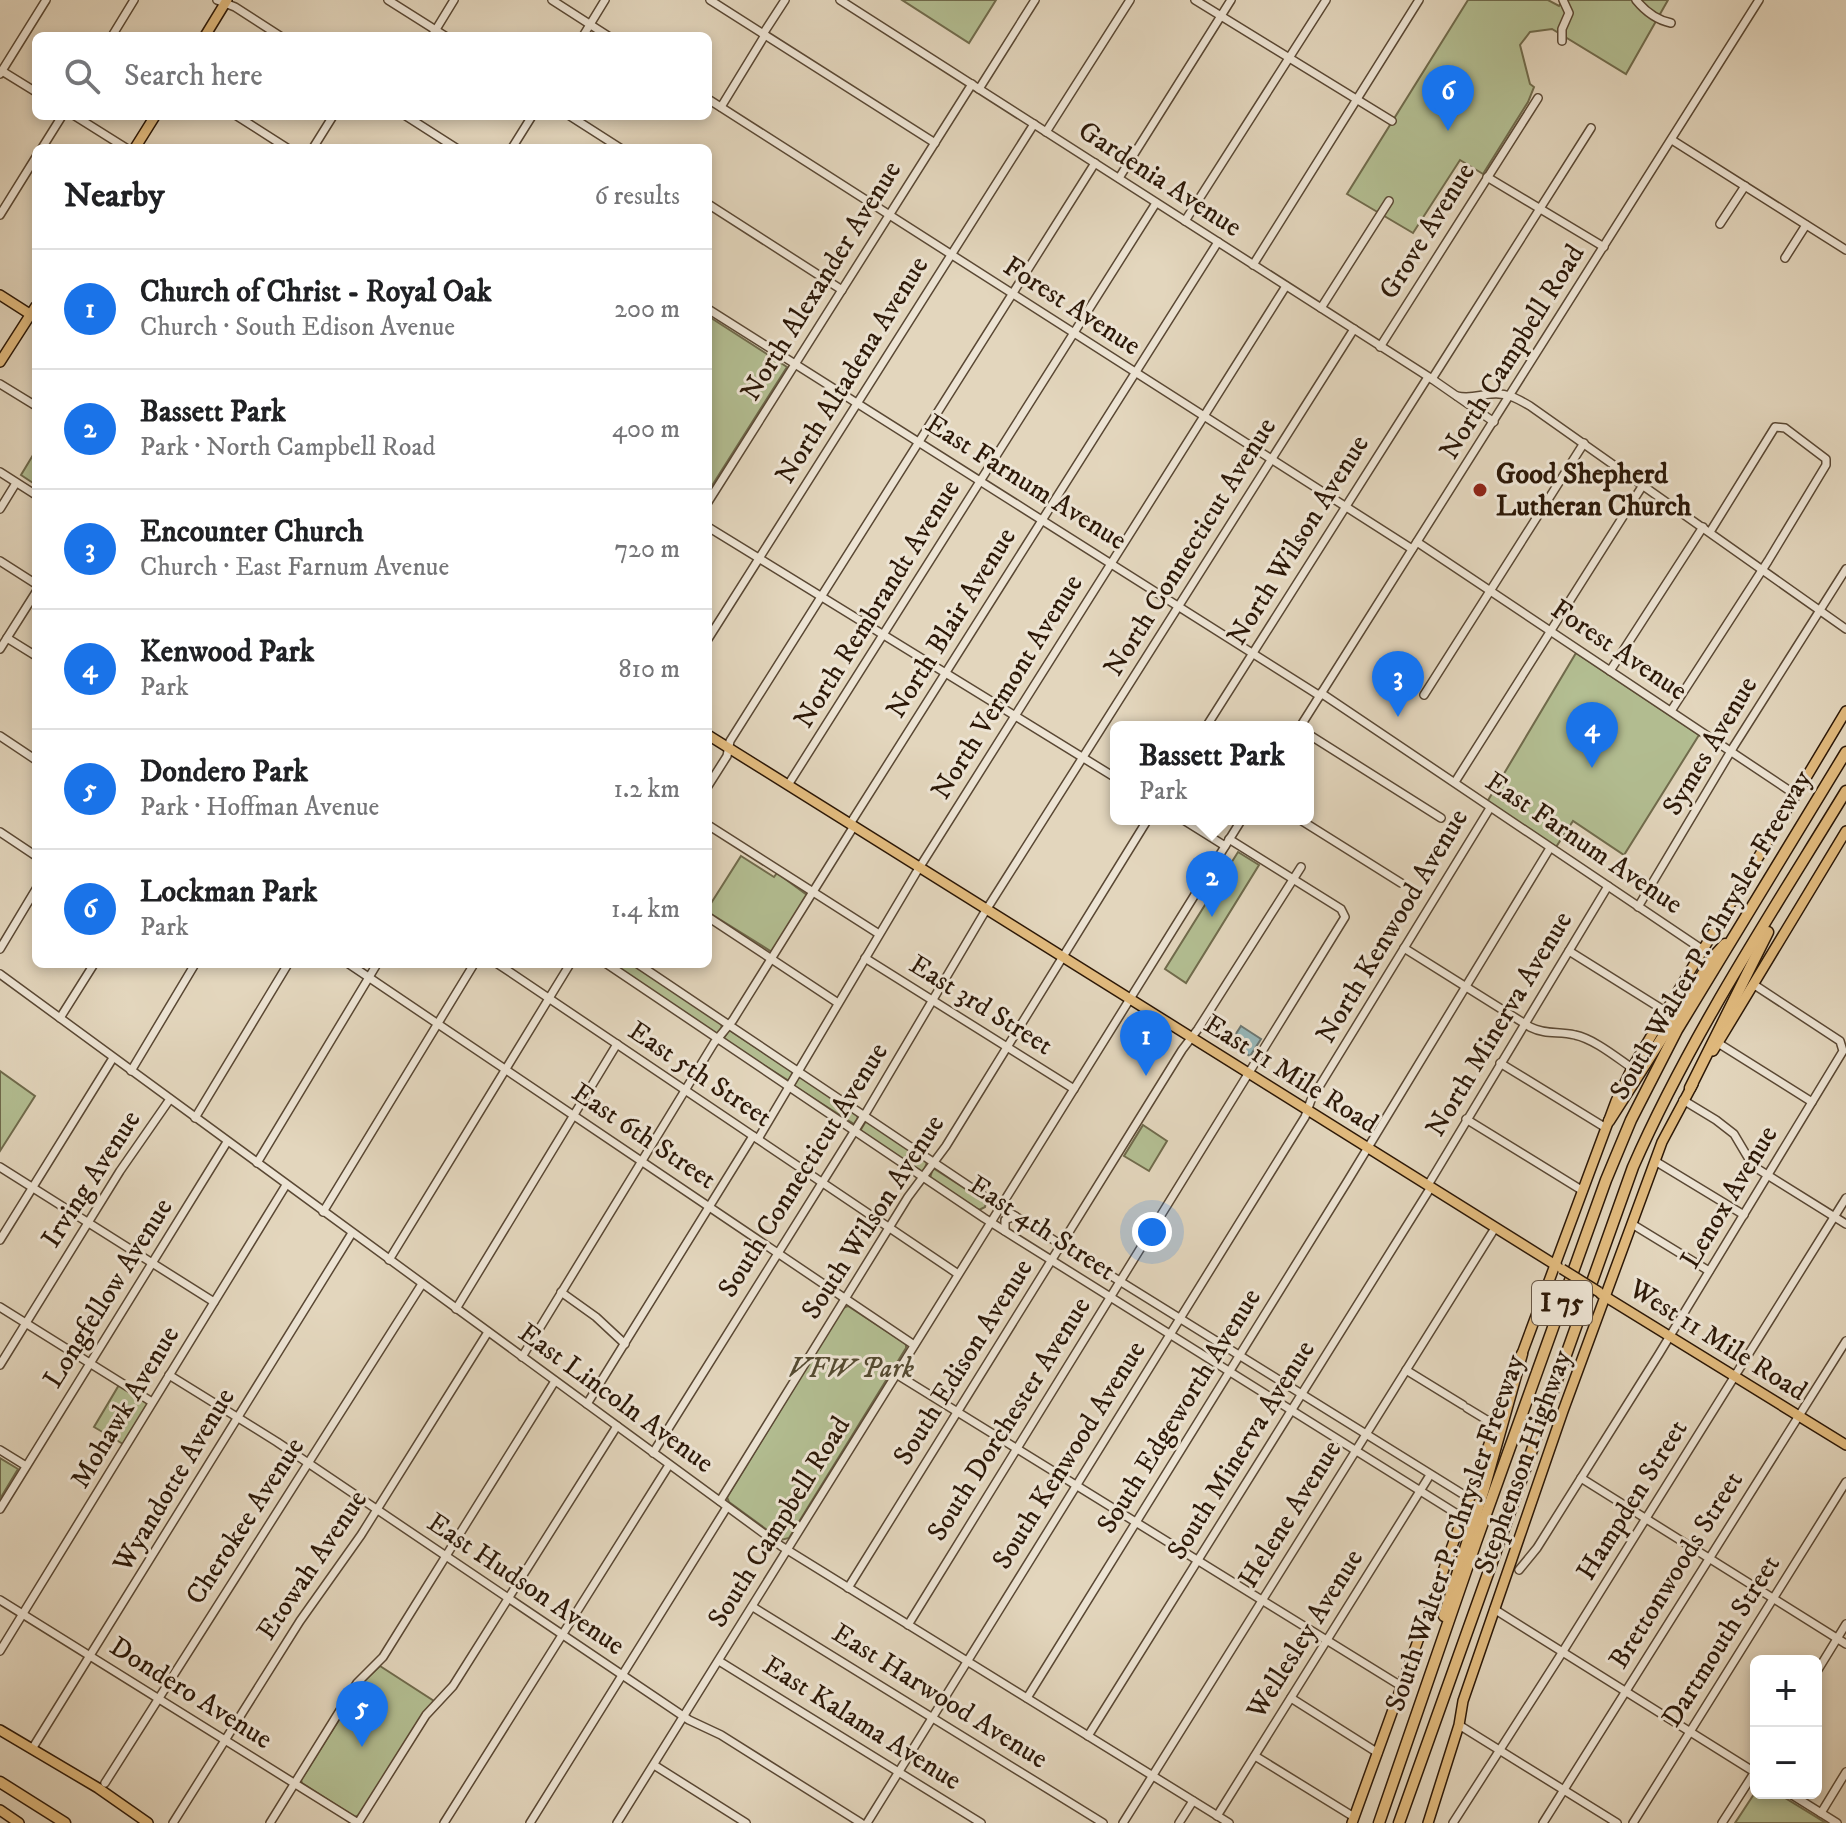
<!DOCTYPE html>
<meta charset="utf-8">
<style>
body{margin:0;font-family:"IM FELL DW Pica",serif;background:#f6f6f6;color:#202124}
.controls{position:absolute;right:24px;bottom:24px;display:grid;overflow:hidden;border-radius:12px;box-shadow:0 4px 12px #0003}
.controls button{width:72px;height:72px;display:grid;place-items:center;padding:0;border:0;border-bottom:2px solid #e0e0e0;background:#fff;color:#202124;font:40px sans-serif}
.you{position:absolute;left:1152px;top:1232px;width:28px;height:28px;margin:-20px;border:6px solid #fff;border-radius:50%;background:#1a73e8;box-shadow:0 0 0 12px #1a73e833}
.badge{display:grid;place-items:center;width:52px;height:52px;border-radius:50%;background:#1a73e8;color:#fff;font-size:26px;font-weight:700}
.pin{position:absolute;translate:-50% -66px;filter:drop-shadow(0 2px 4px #0008)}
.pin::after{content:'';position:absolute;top:42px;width:28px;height:24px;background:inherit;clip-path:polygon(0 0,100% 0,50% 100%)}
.popup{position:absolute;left:1110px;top:721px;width:204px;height:104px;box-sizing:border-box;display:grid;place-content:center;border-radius:12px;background:#fff;filter:drop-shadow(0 2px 6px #0005);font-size:26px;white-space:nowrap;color:#757577}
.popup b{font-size:30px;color:#202124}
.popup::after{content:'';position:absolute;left:50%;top:100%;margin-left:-16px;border:16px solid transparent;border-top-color:#fff}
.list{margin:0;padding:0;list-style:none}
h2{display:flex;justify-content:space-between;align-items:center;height:104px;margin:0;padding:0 32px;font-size:34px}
h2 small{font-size:26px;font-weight:400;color:#757577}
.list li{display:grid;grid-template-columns:52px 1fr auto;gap:24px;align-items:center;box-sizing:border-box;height:120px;padding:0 32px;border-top:2px solid #e0e0e0}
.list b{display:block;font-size:30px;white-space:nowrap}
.list p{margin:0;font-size:26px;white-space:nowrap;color:#757577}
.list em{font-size:26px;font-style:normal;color:#757577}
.icon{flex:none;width:44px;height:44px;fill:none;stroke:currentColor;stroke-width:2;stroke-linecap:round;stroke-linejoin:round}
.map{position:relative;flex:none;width:1846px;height:1823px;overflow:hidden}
.search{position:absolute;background:#fff;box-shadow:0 4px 12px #0003;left:32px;top:32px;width:680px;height:88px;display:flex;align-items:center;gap:20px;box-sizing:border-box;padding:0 28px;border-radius:12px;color:#757577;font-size:30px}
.panel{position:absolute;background:#fff;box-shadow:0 4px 12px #0003;left:32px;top:144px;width:680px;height:824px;border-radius:12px}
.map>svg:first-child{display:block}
.green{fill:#b3be92;stroke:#706b4c;stroke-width:2}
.water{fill:#97b7b9;stroke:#6c7772;stroke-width:2}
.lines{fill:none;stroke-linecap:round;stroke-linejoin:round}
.minor-casing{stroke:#5a4834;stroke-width:10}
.major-casing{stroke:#2c1807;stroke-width:12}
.highway-casing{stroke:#2c1807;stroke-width:13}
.minor{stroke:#ede4d4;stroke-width:7}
.major{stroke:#e2bb7e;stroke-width:9}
.highway{stroke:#e2bb7e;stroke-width:10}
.major-bridge-casing{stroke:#2c1807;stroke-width:12;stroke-linecap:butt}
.major-bridge{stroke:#e2bb7e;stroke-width:9}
.poi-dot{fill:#8f2418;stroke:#ede4d4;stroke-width:3}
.labels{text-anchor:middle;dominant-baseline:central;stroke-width:6;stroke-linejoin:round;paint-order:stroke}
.shield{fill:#ede4d4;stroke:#654;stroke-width:2}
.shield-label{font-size:26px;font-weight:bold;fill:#2c1807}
.street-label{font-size:28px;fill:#2c1807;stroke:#ede4d4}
.poi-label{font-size:28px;font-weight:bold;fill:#2c1807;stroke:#ede4d4;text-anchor:start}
.park-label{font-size:28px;font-style:italic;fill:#544a31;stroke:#ede4d4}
</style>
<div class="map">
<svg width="1846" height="1823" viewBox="0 0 1846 1823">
<rect width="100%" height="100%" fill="#e3d6bd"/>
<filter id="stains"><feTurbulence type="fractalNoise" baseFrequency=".0025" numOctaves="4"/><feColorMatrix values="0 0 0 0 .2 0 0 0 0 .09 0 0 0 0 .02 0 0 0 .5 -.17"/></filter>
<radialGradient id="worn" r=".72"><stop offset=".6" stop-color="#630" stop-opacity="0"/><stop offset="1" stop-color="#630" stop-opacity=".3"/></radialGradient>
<g class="green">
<polygon points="902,0 996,0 969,43"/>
<polygon points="1468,0 1548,0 1559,6 1563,0 1668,0 1626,74 1552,29 1530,32 1520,45 1530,84 1534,87 1528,102 1483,174 1460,160 1413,233 1347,194"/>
<polygon points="708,316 787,367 708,492"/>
<polygon points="36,450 36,485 21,475"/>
<polygon points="1576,653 1699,735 1624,855 1573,821 1556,847 1487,802"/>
<polygon points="1238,852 1259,865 1186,983 1165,969"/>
<polygon points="741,856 774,877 777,873 807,895 772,952 708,912 708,908"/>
<polygon points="611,964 633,964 721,1023 722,1029 716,1034"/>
<polygon points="729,1030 793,1072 789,1081 726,1041 724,1038"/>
<polygon points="0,1071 35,1096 0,1151"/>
<polygon points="802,1077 856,1114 858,1118 854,1124 794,1086 798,1078"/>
<polygon points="866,1121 927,1162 924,1171 920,1171 860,1131"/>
<polygon points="1143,1125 1167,1141 1149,1171 1124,1156"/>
<polygon points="933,1168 986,1202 985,1207 979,1210 930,1178"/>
<polygon points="848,1306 906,1344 906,1348 789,1538 781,1540 729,1502 727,1497 843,1308"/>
<polygon points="119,1385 148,1403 123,1444 94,1427"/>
<polygon points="0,1458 18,1469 0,1499"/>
<polygon points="380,1666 434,1701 423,1715 360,1815 355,1817 302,1783 301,1780 362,1683"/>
<polygon points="1756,1791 1756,1793 1777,1793 1826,1823 1735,1823"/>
</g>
<polygon class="water" points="1241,1026 1261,1039 1250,1056 1230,1043"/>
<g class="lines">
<defs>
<g id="minor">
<polyline points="217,0 235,7 280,36"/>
<polyline points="388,0 445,36"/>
<polyline points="552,0 608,36"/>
<polyline points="710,0 935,143"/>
<polyline points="840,0 1432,379 1494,422"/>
<polyline points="1195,0 1392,121"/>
<path d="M 1636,0 C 1645,11 1657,20 1671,23"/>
<polyline points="763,34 785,0"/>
<polyline points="112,36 134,0"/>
<polyline points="432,36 454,0"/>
<polyline points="583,36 605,0"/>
<polyline points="1562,41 1562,29 1569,13 1563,0"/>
<polyline points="2,71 36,92"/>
<polyline points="0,74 46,0"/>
<polyline points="979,89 1035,0"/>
<polyline points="708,99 1412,549"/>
<polyline points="721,107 765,35"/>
<polyline points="75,116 126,148"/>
<polyline points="237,116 287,148"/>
<polyline points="406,116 456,148"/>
<polyline points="570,116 620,148"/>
<polyline points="1046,132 1130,0"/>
<polyline points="1672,140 1846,250"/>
<polyline points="42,148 62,116"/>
<polyline points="313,148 333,116"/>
<polyline points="512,148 532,116"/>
<polyline points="1487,177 1604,247"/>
<polyline points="1119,178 1231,0"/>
<polyline points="708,204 842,290"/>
<polyline points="0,215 36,157"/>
<polyline points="1185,221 1326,0"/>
<polyline points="1720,224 1745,186"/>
<polyline points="1785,258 1806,225"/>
<polyline points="1253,265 1419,0"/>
<polyline points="1321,308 1389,201"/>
<polyline points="708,309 1320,696"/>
<polyline points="1380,347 1538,98"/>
<polyline points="1432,379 1591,128"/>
<polyline points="0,384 36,406"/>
<path d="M 1457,396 C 1470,399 1479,395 1491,394 C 1506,392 1518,399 1530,406 L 1846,629"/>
<polyline points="0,472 36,495"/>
<polyline points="708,502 972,84"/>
<polyline points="0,509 16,483"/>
<polyline points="708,527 1116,778"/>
<polyline points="1417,542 1796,795"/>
<polyline points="0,561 36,584"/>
<polyline points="7,638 36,656"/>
<polyline points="708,639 1034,124"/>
<polyline points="0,649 36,592"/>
<polyline points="1610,671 1703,527"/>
<polyline points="1321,693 1703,950"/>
<polyline points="1424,695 1584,443"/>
<polyline points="1671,711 1768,561 1826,465 1826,459 1785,428 1775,427 1710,532"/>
<polyline points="1206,727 1428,377"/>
<polyline points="1300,727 1759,0"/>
<polyline points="1308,734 1441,818"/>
<polyline points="0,736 36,760"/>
<polyline points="1455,782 1643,485"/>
<polyline points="788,785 1156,203"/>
<polyline points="708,786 727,756 730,741 1095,163"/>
<polyline points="1182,819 1225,846"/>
<polyline points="1299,819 1401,883"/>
<polyline points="850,824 1218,242"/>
<polyline points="708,825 879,934"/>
<polyline points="0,832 36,856"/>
<polyline points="1638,907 1734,746 1846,569"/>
<polyline points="708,917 838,1003"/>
<path d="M 1404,948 L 1530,1027 C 1546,1035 1558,1031 1575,1035 C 1594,1039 1616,1057 1632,1068"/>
<polyline points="0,949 36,889"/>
<polyline points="1569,951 1665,1011"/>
<polyline points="865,958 1074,1089"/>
<polyline points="349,964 914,1345"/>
<polyline points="498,964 958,1274"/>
<polyline points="607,964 984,1218 1462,1517"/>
<polyline points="638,964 994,1203 1469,1498"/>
<polyline points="0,974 781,1546 1229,1823"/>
<polyline points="60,1018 94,964"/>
<polyline points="1718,1043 1812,1102"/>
<polyline points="1500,1063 1606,1128"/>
<polyline points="131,1071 195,964"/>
<polyline points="1683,1100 1716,1120 1734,1134 1753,1166 1846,1224"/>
<polyline points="195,1118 288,964"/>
<polyline points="1466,1119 1583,1191"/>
<polyline points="758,1139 916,873 1286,286"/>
<polyline points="1655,1161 1744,1215"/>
<polyline points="257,1163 377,964"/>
<polyline points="0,1167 214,1302"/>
<polyline points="1428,1185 1608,886"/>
<polyline points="323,1212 474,964"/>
<polyline points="1632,1224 1709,1271"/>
<polyline points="1005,1231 1005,1220 1015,1216"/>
<polyline points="0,1240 113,1058"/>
<polyline points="389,1260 570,964"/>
<polyline points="561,1292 596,1317 625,1344"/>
<polyline points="0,1307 152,1402"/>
<polyline points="456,1309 617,1044"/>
<polyline points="522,1357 714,1043 733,1020 854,826"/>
<polyline points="0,1365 120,1171 170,1099"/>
<polyline points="1406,1370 1463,1405"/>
<polyline points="896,1374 1401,1686"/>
<polyline points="169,1375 277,1442 689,1720 721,1735 861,1823"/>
<polyline points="587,1404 753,1136"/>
<polyline points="1467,1408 1495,1425"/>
<polyline points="0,1450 26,1466"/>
<polyline points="653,1453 867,1111 983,915 1354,329"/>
<polyline points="1581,1478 1846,1644"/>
<polyline points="720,1501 908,1197 946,1146 1148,819"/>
<polyline points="0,1509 227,1142"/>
<polyline points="1519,1570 1537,1548 1659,1354 1843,1051 1840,1041 1753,984"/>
<polyline points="848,1588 1182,1050 1198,1029 1301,867"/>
<polyline points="0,1600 358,1823 426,1715 453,1686 617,1426"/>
<polyline points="753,1607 1103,1823"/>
<polyline points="1494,1609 1756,1773"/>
<polyline points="908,1625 1345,917 1341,909 1229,839"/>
<polyline points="0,1651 286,1185"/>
<polyline points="719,1661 981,1823"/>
<polyline points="1816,1673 1846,1624"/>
<polyline points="1027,1698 1347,1182 1550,848"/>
<polyline points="1291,1698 1378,1753"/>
<polyline points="1459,1725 1617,1823"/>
<polyline points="1088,1736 1431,1187"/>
<polyline points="32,1749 352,1233"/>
<polyline points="1255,1756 1354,1817"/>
<polyline points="654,1765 746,1823"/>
<polyline points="105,1783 422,1284"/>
<polyline points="1789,1793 1837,1823"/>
<polyline points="1821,1813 1846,1772"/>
<polyline points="1217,1816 1430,1475"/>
<polyline points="173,1823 300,1621 361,1535 488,1332"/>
<polyline points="270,1823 357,1683 383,1657 555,1381"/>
<polyline points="444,1823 669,1465"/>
<polyline points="530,1823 727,1507"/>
<polyline points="617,1823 1242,819"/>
<polyline points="867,1823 1305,1117 1311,1100 1490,808"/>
<polyline points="1123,1823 1495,1228"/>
<polyline points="1179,1823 1193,1801"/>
<polyline points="1453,1823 1560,1656 1846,1198"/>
<polyline points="1543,1823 1846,1341"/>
<polyline points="1633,1823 1846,1482"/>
<polyline points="1722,1823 1756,1770"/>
</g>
<g id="major">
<polyline points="205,36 227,0"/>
<polyline points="135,148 155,116"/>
<polyline points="0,295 36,318"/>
<polyline points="0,362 36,306"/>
<polyline points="708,735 1557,1266"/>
<polyline points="1713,1051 1846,831"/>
<polyline points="1601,1294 1846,1445"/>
<polyline points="1520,1359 1616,1101 1632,1068 1846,711"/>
<polyline points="0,1730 98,1788 148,1823"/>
<polyline points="0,1810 19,1823"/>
<polyline points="1352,1823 1505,1400"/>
<polyline points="1428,1823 1459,1725 1463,1701 1563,1411 1662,1142 1693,1084"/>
</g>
<g id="highway">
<polyline points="1690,1088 1768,932"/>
<polyline points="1609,1121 1715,955 1725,944"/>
<polyline points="1444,1616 1484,1489 1522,1354"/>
<polyline points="0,1782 65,1823"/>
<polyline points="1379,1823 1476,1542 1606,1180 1631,1120 1677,1030 1846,752"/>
<path d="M 1399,1823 L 1633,1167 C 1691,1035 1771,914 1846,791"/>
</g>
</defs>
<use href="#minor" class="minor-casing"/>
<use href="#major" class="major-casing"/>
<use href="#highway" class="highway-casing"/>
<use href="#minor" class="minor"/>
<use href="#major" class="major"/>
<use href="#highway" class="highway"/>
<defs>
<polyline id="major-bridge" points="1562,1269 1599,1292"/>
</defs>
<use href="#major-bridge" class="major-bridge-casing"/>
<use href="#major-bridge" class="major-bridge"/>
</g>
<circle class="poi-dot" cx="1480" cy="490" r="8"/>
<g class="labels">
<rect class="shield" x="1532" y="1281" width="60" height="44" rx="6"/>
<g class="shield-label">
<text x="1562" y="1303">I 75</text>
</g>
<g class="street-label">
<text transform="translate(1160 179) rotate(33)">Gardenia Avenue</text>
<text transform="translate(1427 231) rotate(-58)">Grove Avenue</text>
<text transform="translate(821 281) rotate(-58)">North Alexander Avenue</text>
<text transform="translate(1072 306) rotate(33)">Forest Avenue</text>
<text transform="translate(1512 352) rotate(-58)">North Campbell Road</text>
<text transform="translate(852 370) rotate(-58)">North Altadena Avenue</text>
<text transform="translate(1026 482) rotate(32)">East Farnum Avenue</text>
<text transform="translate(1298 540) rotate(-58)">North Wilson Avenue</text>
<text transform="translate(1190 547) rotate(-58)">North Connecticut Avenue</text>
<text transform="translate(877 604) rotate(-58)">North Rembrandt Avenue</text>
<text transform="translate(951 623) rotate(-58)">North Blair Avenue</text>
<text transform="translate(1619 650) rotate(34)">Forest Avenue</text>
<text transform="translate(1007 687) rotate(-58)">North Vermont Avenue</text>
<text transform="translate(1710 746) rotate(-59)">Symes Avenue</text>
<text transform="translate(1584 843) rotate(34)">East Farnum Avenue</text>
<text transform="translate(1392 926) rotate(-59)">North Kenwood Avenue</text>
<text transform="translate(1711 935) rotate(-60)">South Walter P. Chrysler Freeway</text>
<text transform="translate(981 1005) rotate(32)">East 3rd Street</text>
<text transform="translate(1499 1024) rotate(-59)">North Minerva Avenue</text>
<text transform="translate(700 1074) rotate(34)">East 5th Street</text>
<text transform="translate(1291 1074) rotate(32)">East 11 Mile Road</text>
<text transform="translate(644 1136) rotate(34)">East 6th Street</text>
<text transform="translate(803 1170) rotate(-58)">South Connecticut Avenue</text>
<text transform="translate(91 1179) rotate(-57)">Irving Avenue</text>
<text transform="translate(1729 1197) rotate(-59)">Lenox Avenue</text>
<text transform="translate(873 1217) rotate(-57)">South Wilson Avenue</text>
<text transform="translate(1042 1228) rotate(33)">East 4th Street</text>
<text transform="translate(108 1293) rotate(-58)">Longfellow Avenue</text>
<text transform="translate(1718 1340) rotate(32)">West 11 Mile Road</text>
<text transform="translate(963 1362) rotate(-58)">South Edison Avenue</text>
<text transform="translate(616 1398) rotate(36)">East Lincoln Avenue</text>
<text transform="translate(125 1407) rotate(-59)">Mohawk Avenue</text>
<text transform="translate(1179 1411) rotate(-58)">South Edgeworth Avenue</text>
<text transform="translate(1009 1419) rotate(-58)">South Dorchester Avenue</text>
<text transform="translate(1241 1450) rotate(-58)">South Minerva Avenue</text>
<text transform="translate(1069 1455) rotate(-58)">South Kenwood Avenue</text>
<text transform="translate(1523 1462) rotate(-70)">Stephenson Highway</text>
<text transform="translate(174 1480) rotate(-59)">Wyandotte Avenue</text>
<text transform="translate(1632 1500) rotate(-58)">Hampden Street</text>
<text transform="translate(1290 1514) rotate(-58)">Helene Avenue</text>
<text transform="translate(245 1521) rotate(-57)">Cherokee Avenue</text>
<text transform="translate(779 1522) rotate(-58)">South Campbell Road</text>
<text transform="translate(1455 1533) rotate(-71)">South Walter P. Chrysler Freeway</text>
<text transform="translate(312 1565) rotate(-56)">Etowah Avenue</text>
<text transform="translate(1676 1570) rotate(-58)">Brettonwoods Street</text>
<text transform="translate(526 1584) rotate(34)">East Hudson Avenue</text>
<text transform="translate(1305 1634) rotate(-58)">Wellesley Avenue</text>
<text transform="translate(1721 1641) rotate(-58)">Dartmouth Street</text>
<text transform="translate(191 1693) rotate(32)">Dondero Avenue</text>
<text transform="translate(940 1696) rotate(32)">East Harwood Avenue</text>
<text transform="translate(862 1723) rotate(32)">East Kalama Avenue</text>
</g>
<g class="poi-label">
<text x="1496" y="474">Good Shepherd<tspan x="1496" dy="32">Lutheran Church</tspan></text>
</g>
<g class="park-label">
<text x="851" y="1368">VFW Park</text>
</g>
</g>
<rect width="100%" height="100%" filter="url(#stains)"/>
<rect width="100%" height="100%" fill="url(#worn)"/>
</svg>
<div class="controls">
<button>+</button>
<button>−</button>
</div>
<div class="you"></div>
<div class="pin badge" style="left:1146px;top:1076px">1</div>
<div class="pin badge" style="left:1212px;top:917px">2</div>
<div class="popup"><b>Bassett Park</b>Park</div>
<div class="pin badge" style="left:1398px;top:717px">3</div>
<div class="pin badge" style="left:1592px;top:768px">4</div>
<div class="pin badge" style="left:362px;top:1747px">5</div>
<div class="pin badge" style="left:1448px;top:131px">6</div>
<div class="search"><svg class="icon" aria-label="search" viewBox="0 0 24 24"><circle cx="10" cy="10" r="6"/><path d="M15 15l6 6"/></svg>Search here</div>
<section class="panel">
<h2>Nearby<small>6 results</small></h2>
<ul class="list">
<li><span class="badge">1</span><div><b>Church of Christ - Royal Oak</b><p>Church · South Edison Avenue</p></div><em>200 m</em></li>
<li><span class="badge">2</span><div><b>Bassett Park</b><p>Park · North Campbell Road</p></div><em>400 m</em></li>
<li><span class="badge">3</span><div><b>Encounter Church</b><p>Church · East Farnum Avenue</p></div><em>720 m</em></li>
<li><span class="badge">4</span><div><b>Kenwood Park</b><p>Park</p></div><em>810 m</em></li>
<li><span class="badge">5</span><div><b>Dondero Park</b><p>Park · Hoffman Avenue</p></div><em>1.2 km</em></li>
<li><span class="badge">6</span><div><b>Lockman Park</b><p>Park</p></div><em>1.4 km</em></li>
</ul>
</section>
</div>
